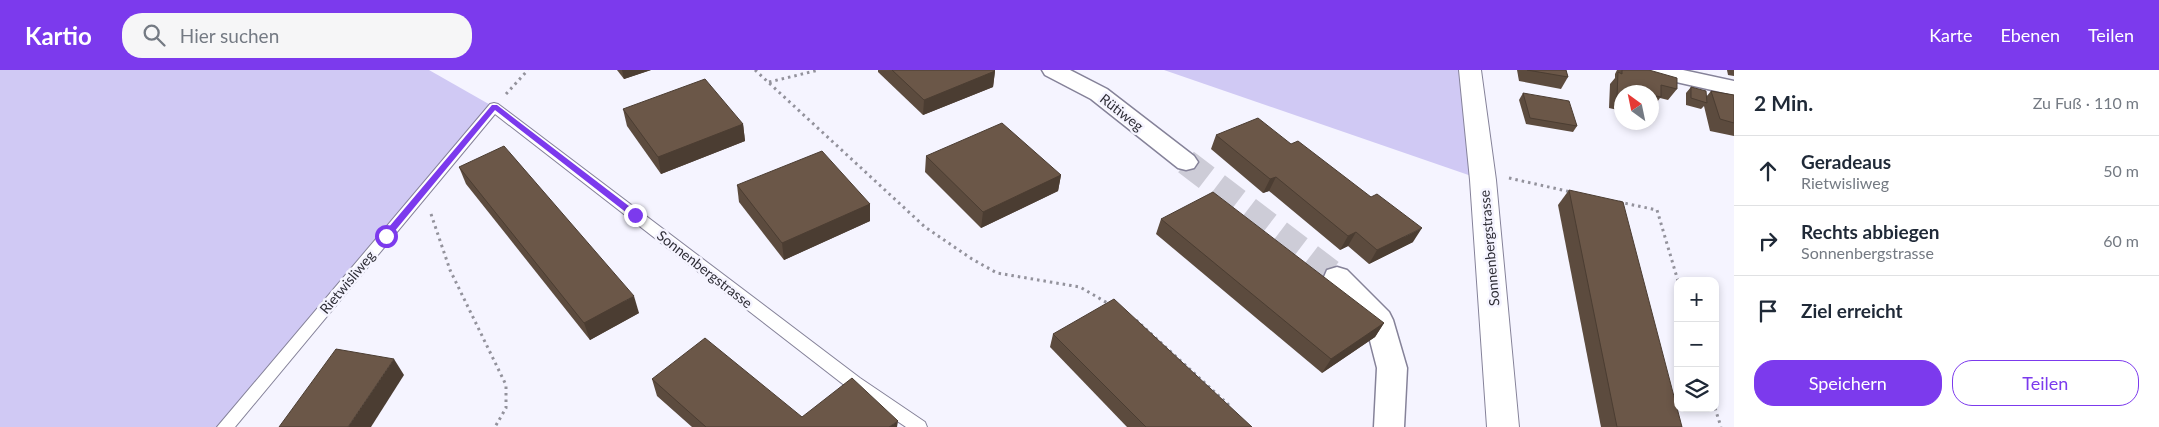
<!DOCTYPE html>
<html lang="de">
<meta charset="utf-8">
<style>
body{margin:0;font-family:Lato,sans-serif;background:#f6f6f7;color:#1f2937}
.controls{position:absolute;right:15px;bottom:15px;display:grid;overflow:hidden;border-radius:10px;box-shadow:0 2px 8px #0003}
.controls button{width:45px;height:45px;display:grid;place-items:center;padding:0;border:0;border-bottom:1px solid #e0e1e3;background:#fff;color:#1f2937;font:25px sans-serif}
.compass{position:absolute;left:1614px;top:15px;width:45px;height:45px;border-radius:50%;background:#fff;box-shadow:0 2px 8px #0003;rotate:327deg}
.stop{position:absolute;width:15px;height:15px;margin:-11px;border:4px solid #7c3aed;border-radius:50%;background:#fff}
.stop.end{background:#7c3aed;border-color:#fff;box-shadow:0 1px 5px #0008}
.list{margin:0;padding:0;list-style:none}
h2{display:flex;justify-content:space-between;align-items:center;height:65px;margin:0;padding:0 20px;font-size:21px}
h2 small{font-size:16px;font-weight:400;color:#747a83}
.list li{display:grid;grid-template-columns:32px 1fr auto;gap:15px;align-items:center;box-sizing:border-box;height:70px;padding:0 20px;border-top:1px solid #e0e1e3}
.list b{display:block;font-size:19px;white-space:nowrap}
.list p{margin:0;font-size:16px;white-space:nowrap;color:#747a83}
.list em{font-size:16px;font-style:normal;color:#747a83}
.actions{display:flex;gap:10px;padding:15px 20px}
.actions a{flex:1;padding:11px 0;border:1px solid #7c3aed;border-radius:20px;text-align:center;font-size:18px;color:#7c3aed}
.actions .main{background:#7c3aed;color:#fff}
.icon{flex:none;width:28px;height:28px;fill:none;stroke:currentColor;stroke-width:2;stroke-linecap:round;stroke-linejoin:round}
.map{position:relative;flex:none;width:1734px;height:357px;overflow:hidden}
header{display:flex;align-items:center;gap:30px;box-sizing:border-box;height:70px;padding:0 25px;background:#7c3aed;color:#fff}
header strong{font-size:24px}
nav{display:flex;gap:28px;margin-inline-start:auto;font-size:18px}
.search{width:350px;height:45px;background:#f6f6f7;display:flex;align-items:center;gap:12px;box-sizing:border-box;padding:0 18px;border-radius:20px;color:#747a83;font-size:19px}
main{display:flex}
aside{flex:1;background:#fff}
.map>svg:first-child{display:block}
.green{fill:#d0c9f4}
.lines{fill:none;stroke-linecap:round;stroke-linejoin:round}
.minor-tunnel{stroke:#cdccd7;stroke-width:26;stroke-dasharray:26 13;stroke-linecap:butt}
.service-casing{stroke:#858299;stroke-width:2}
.minor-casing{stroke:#858299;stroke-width:3}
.tertiary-casing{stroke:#858299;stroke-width:2}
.path{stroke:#93929c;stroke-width:3;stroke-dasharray:2.5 4;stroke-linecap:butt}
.service{fill:#fff;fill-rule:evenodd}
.minor{fill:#fff;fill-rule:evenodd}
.tertiary{fill:#fff;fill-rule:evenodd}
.wall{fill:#5c4b3e}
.shaded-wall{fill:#4b3d32}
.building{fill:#6b5748;stroke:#4b3d32}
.route{fill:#7c3aed}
.labels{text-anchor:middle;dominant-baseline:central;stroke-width:5;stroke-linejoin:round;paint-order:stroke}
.street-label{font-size:14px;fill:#2d2c35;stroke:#f5f4ff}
</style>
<header>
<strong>Kartio</strong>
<div class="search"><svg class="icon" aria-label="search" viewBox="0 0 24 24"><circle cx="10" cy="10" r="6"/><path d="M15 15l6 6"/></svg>Hier suchen</div>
<nav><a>Karte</a><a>Ebenen</a><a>Teilen</a></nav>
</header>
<main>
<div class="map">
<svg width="1734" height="357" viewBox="0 0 1734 357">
<rect width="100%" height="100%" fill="#f5f4ff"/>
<g class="green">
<polygon points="0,0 429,0 494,37 225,357 0,357"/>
<polygon points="1164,0 1470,0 1483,110"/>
</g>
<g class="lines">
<polyline class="minor-tunnel" points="1186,92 1337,207"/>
<defs>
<polygon id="service" points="494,33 498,34 860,308 925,352 927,357 906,357 848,318 495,44 235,357 217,357 490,34"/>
<g id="minor">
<polygon points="1042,0 1070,0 1107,19 1194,86 1198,92 1194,98 1186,100 1178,98 1091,29 1045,5"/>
<polygon points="1642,0 1683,0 1734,11 1734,25 1645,5"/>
<polygon points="1337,197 1347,200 1389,242 1393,250 1407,298 1404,357 1374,357 1377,298 1366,255 1327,214 1324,207 1327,200"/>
</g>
<polygon id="tertiary" points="1459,0 1481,0 1496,110 1519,357 1487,357 1470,110"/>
</defs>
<use href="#service" class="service-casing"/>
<use href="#minor" class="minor-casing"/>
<use href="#tertiary" class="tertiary-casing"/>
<g class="path">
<polyline points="755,0 925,157 972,189 997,203 1080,217 1109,234"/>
<polyline points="769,12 819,0"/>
<polyline points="506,24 528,0"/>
<polyline points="1509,108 1571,122"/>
<polyline points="1619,132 1657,140 1678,211"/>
<polyline points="431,144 450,200 506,315 506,338 495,357"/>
<polyline points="1136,250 1231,337"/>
<polyline points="1715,338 1721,357"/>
</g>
<use href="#service" class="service"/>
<use href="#minor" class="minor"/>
<use href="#tertiary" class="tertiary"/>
</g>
<g class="wall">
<polygon points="617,0 651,0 624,9"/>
<polygon points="878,0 994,0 995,1 993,17 923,45 878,2"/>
<polygon points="1517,0 1566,0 1568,7 1561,19 1519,11"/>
<polygon points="1617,0 1649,0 1677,19 1668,30 1660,28 1652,39 1652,22 1622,22 1622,41 1609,38 1610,14 1615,8 1615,4"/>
<polygon points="1727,0 1734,0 1734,6 1728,5"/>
<polygon points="1691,17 1706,27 1711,21 1734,25 1734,66 1710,61 1704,36 1701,39 1686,35 1686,23"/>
<polygon points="1523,23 1577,56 1573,62 1526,54 1519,30"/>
<polygon points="623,39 743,54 745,71 661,104 627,56"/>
<polygon points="1216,65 1413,172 1369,194 1348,176 1340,180 1269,121 1263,123 1211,79"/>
<polygon points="926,86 1061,105 1058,121 981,158 925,102"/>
<polygon points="459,97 639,243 590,270 466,114"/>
<polygon points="737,115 870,134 870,151 784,190 739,132"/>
<polygon points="1569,120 1682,357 1601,357 1558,135"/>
<polygon points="1161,149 1384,253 1375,267 1322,303 1156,164"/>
<polygon points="1053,264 1252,357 1127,357 1050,277"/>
<polygon points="652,309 802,347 897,357 692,357 657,326"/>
</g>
<g class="shaded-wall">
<polygon points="622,0 651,0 624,9"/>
<polygon points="995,1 993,17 923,45 924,30"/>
<polygon points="743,54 745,71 661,104 658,87"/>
<polygon points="1061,105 1058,121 981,158 983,142"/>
<polygon points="1276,107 1269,121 1263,123 1270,109"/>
<polygon points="870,134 870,151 784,190 782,173"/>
<polygon points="1422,158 1413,172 1369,194 1377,180"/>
<polygon points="1356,162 1348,176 1340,180 1348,166"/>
<polygon points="634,226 639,243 590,270 584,253"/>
<polygon points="1384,253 1375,267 1322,303 1331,289"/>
<polygon points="394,289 404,305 371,357 348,357"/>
<polygon points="898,351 897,357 889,357"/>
</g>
<g class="building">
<polygon points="892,0 994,0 995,1 924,30"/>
<polygon points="1527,0 1566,0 1568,7"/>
<polygon points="1622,0 1649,0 1677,8 1677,19 1661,15 1661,27 1652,25 1652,22 1622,22 1622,28 1617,27 1618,2 1622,4"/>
<polygon points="705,9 743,54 658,87 623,39"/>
<polygon points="1691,17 1706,21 1707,33 1691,28"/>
<polygon points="1711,21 1734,25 1734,53 1720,49"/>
<polygon points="1523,23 1569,31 1577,56 1530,48"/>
<polygon points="1258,48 1291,74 1298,71 1371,127 1377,124 1422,158 1377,180 1356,162 1348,166 1276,107 1270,109 1216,65"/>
<polygon points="1002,53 1061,105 983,142 926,86"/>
<polygon points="504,76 634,226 584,253 459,97"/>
<polygon points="822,81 870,134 782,173 737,115"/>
<polygon points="1569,120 1623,132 1682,357 1617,357"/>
<polygon points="1213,122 1384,253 1331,289 1161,149"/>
<polygon points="1114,229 1252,357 1146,357 1053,264"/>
<polygon points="705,268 802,347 852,308 898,351 889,357 706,357 652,309"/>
<polygon points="336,279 394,289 348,357 279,357"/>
</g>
<polygon class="route" points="492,35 497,35 638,143 638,147 632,147 495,40 389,168 383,168 383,164"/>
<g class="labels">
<g class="street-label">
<text transform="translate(1122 42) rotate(38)">Rütiweg</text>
<text transform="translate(1489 178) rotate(-95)">Sonnenbergstrasse</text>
<text transform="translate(705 199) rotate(38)">Sonnenbergstrasse</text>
<text transform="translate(347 212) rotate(-50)">Rietwisliweg</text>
</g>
</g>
</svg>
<div class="controls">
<button>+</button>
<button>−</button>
<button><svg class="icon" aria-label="layers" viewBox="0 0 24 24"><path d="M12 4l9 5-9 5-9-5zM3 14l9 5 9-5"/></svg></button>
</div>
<svg class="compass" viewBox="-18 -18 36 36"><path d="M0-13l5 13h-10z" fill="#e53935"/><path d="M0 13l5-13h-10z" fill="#747a83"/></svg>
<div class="stop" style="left:386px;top:166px"></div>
<div class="stop end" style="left:635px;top:145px"></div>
</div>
<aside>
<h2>2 Min.<small>Zu Fuß · 110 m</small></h2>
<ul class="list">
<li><svg class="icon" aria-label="ahead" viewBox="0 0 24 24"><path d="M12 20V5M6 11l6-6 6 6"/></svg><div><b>Geradeaus</b><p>Rietwisliweg</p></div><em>50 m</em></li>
<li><svg class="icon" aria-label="right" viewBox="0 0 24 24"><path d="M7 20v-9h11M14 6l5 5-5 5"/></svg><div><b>Rechts abbiegen</b><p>Sonnenbergstrasse</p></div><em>60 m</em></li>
<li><svg class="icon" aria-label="arrive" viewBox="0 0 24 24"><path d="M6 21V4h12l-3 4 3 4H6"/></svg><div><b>Ziel erreicht</b></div></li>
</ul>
<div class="actions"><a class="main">Speichern</a><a>Teilen</a></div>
</aside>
</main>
